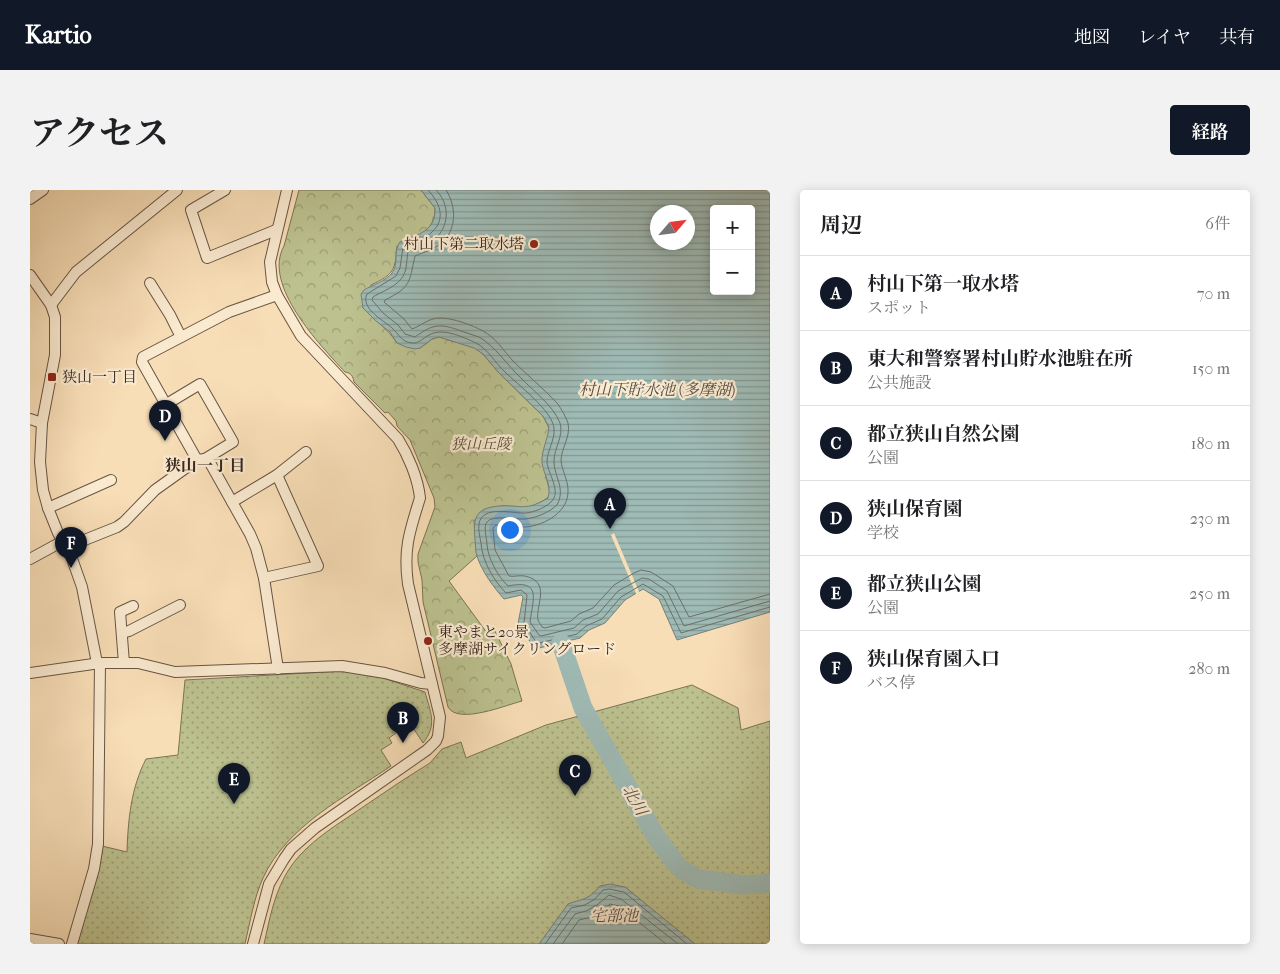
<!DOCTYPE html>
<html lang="ja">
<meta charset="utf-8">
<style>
body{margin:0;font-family:"IM FELL French Canon","Noto Serif JP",serif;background:#f2f2f2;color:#202124}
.controls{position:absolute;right:15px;top:15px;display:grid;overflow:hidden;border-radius:5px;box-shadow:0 2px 12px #0003}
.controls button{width:45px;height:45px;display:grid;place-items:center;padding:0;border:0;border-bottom:1px solid #e0e0e0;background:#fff;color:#202124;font:25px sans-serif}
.compass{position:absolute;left:620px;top:15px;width:45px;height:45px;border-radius:50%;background:#fff;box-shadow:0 2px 12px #0003;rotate:62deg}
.you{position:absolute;left:479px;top:339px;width:18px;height:18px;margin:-12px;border:4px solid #fff;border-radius:50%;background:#1a73e8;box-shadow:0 0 0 8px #1a73e833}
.badge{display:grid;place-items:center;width:32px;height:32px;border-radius:50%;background:#111827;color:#fff;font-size:16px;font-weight:700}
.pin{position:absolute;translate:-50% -41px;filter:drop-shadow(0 1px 2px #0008)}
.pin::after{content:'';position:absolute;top:26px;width:18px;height:15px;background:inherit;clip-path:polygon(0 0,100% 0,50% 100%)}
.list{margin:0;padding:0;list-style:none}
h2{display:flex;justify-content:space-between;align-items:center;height:65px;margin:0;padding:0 20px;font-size:21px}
h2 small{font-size:16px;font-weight:400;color:#757577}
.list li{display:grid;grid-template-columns:32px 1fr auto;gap:15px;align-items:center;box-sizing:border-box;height:75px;padding:0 20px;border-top:1px solid #e0e0e0}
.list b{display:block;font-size:19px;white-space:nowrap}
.list p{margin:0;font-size:16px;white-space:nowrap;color:#757577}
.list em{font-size:16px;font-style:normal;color:#757577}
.map{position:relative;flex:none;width:740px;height:754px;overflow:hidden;border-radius:5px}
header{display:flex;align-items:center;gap:30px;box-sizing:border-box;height:70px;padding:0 25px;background:#111827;color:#fff}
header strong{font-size:24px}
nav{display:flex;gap:28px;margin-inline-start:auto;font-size:18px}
.intro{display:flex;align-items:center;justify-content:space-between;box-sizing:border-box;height:120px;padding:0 30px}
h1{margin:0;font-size:35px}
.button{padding:12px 22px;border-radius:5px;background:#111827;color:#fff;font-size:18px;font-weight:700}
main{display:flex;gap:30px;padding:0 30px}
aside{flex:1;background:#fff;border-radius:5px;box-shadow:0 2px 12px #0003}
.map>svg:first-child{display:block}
.grass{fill:url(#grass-dots);stroke:#7a7456}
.forest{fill:url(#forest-crowns);stroke:#7a7456}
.water{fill:url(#water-rules);stroke:#767f79;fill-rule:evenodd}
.pier{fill:#f8deb7}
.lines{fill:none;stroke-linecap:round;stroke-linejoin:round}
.shore{stroke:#6c706a;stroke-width:1}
.river{stroke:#9fbbb6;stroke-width:19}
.minor-casing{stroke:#685444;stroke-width:12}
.minor{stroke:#faead0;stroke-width:10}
.poi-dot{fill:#8f2418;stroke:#faead0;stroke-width:2}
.labels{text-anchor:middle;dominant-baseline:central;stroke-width:4.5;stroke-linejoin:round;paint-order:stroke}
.poi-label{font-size:15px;fill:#38261e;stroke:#faead0;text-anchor:start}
.park-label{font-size:15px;font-style:italic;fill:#594d3a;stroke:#faead0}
.water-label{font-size:16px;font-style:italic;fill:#524b44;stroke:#faead0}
.neighbourhood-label{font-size:16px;font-weight:bold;fill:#38261e;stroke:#faead0}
</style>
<header>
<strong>Kartio</strong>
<nav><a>地図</a><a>レイヤ</a><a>共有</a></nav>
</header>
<div class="intro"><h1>アクセス</h1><a class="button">経路</a></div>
<main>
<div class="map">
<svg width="740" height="754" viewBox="0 0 740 754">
<defs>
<pattern id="grass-dots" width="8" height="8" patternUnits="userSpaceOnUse" patternTransform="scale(1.25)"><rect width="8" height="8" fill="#bcc18f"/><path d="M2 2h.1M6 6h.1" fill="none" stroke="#9a9d74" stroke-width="1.8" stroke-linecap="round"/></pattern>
<pattern id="forest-crowns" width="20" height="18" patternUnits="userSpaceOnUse" patternTransform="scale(1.25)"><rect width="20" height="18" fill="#bcc18f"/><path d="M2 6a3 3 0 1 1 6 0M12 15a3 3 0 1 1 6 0" fill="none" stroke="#9a9d74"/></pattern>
<pattern id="water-rules" width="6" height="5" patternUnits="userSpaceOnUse" patternTransform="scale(1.25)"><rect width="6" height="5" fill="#9fbbb6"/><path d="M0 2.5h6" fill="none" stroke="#839893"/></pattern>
</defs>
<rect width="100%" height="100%" fill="#f8deb7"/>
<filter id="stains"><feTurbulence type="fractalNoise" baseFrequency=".004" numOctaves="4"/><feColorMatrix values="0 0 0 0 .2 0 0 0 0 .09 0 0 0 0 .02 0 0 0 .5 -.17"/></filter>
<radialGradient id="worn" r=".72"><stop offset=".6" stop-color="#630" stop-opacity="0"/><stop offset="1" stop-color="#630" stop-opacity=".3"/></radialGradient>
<g class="grass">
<path d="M 312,481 L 353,488 L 395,502 C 400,521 408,535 393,553 L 380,533 L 359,548 L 362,553 L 351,560 L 361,576 C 315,607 257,636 233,688 C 224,708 220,732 215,754 L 46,754 L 72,656 L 97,662 C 98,630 101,598 116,569 L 148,565 L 155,490 Z"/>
<path d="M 662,495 L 708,518 L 711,540 L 740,531 L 740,754 L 234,754 C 239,732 243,709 254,688 C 270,656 304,637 333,617 C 355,602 377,587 400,573 L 412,559 L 431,552 L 436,568 L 516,535 Z"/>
</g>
<path class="forest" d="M 269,0 L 391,0 L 405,18 C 406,42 385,47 367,56 C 365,81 364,84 341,95 L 333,118 C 345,130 358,139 367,153 L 390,158 L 402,149 L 409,147 L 444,157 L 453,164 L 469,183 L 513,226 L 519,238 L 519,246 L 514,260 L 515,282 L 520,303 L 518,308 L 503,316 L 495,318 L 473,316 L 444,331 L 447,366 L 419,391 L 457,443 L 464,439 L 481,474 L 492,511 C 476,515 428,535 418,517 L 393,412 L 392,390 L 388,372 L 388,364 L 405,317 L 404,308 L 380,250 L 367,236 L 366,231 L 358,222 L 355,223 L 324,192 C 323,186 321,183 315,182 C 290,155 232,95 254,56 Z"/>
<g class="water">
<path d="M 391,0 L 740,0 L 740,422 L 647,450 L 629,409 L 613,399 L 595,410 L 575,433 L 559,440 L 550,448 L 505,459 L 488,434 L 493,407 L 491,405 L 474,409 C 464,398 451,380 447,366 C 445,361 446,355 445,350 C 444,334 442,321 462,317 C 487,312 492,324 518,308 C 522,295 514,285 512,273 C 511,261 518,249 519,237 L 513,226 L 469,183 L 453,164 L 444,158 L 409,147 L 402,149 L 390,158 L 385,159 L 376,157 L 367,153 L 360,142 L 346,131 L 333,118 L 331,104 L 334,100 C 342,95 356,91 362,83 C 369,74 363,61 370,52 C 389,44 406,41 405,18 ZM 684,19 L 721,19 L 721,101 L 684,101 ZM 628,22 L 658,22 L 658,52 L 628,52 Z"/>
<path d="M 580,694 L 595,697 L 665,754 L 509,754 L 538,714 C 555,708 558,710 570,696 Z"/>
</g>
<polygon class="pier" points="584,343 610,404 607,406 581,345"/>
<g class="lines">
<g class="shore">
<path d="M 398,0 C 409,12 417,28 402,42 C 395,50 382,52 373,57 L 370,78 L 366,86 L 337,104 C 330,118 353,130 362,138 C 369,144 371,152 382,153 C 389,154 393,148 399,145 C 412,137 433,147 446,153 C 458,159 465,173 475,182 C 487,194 524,222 524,239 C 525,250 517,261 517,272 C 518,284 532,302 521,312 C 515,318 504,322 496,323 C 484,324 452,314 449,334 C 448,340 450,347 451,353 C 452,370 463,390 476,403 L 491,400 L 497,405 L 494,433 L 506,452 L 509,453 L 547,444 L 556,436 L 572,429 L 591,407 L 613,394 L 633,406 L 651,443 L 740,417"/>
<path d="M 406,0 C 419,13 420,33 407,47 C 399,54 387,57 378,61 C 377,67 377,72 376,78 C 373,95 356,99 343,107 L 342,110 L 353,123 L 368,135 L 375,144 L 385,147 C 403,134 410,133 431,141 C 437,143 443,145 449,147 C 465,156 477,175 490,187 C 503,201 523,215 530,233 C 534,246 524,258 524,271 C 524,287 536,298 527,315 C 519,322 507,328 495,329 C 486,330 463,324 457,332 C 453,336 457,349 457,355 C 458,368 468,387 478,396 C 512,389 503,409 500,432 L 509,445 L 511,446 L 544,438 L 553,430 L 568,424 L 588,401 L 612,388 L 619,389 L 637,401 L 654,436 L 740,411"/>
<path d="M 416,0 C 427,17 427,41 410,54 C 403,60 394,62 385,66 C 379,93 381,97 355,110 L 354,112 L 374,129 L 382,139 C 391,136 398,128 410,128 C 423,128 442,135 453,141 C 466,148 473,160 483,171 C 497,185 513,198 527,213 C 531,218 536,227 538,233 C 541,247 531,258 531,271 C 532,281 538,290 538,300 C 539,322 515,335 496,337 C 486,337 476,335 466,335 L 463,338 L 465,360 L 479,386 C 484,387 489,385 495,386 C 522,392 505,416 508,430 C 508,431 512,436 512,437 L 515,438 L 541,431 L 549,424 L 563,418 L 584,395 L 604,383 L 611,380 L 621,382 L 643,396 L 659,427 L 740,404"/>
<polyline points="515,754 541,718 555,715 565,709 573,700 579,699 594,702 657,754"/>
<polyline points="523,754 545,724 556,721 567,715 579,705 591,709 648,754"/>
<polyline points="532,754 549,730 562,727 573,720 580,714 589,716 636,754"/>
</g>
<polyline class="river" points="531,453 553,518 626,647 644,671 651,679 668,689 714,695 740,693"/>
<defs>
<g id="minor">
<polyline points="195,0 161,20 177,68 246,40"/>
<polyline points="0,9 13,0"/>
<polyline points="0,85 21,115 25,127 25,165 12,233 10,272 13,300 18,318 28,343 40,363 52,397 67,473"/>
<polyline points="120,93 140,125 151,147"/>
<polyline points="21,115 46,82 147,0"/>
<polyline points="135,215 170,194 203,252 175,269"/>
<polyline points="0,229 12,233"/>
<polyline points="167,270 112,172 113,167 199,122 247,105"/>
<polyline points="202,312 247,285 276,262"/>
<polyline points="18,318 81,290"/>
<polyline points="37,357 87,337 94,332 125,300 167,270 175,269 179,271 220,344 226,358 234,388 248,479"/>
<polyline points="0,369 33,351"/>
<polyline points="234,388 288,376 247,285"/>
<polyline points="92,443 99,441 150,415"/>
<polyline points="94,473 90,422 103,416"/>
<polyline points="0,483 70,473 108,473 145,482 312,476 355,483 391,493 402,494"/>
<polyline points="0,749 29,754"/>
<polyline points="42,754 64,679 68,654 70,473"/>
<path d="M 223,754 L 239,694 L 254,669 L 261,659 L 285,638 L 397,560 L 406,551 L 408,546 L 410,527 L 378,394 C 373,359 380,340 390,308 C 388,288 378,265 368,249 L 271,146 L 247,105 L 242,92 L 240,72 L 257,0"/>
</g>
</defs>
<use href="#minor" class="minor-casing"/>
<use href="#minor" class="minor"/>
</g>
<g class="poi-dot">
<circle cx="504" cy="54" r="5"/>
<rect x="17" y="182" width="10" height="10" rx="2.5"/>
<circle cx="398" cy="451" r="5"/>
</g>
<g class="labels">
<g class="poi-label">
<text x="494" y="54" text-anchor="end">村山下第二取水塔</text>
<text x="32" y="187">狭山一丁目</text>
<text x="408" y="442">東やまと20景<tspan x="408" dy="17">多摩湖サイクリングロード</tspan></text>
</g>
<g class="park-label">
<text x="451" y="254">狭山丘陵</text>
</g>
<g class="water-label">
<text x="627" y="199">村山下貯水池 (多摩湖)</text>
<text transform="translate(605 610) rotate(60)">北川</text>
<text x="584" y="725">宅部池</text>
</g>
<g class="neighbourhood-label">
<text x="175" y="275">狭山一丁目</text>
</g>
</g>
<rect width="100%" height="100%" filter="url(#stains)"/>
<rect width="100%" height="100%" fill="url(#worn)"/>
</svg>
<div class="controls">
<button>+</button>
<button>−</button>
</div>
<svg class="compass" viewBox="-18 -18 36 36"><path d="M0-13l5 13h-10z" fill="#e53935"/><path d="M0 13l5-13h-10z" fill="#757577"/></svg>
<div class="you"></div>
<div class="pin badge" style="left:580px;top:339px">A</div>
<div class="pin badge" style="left:373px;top:553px">B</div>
<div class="pin badge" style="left:545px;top:606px">C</div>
<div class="pin badge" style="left:135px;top:251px">D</div>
<div class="pin badge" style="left:204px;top:614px">E</div>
<div class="pin badge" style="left:41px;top:378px">F</div>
</div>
<aside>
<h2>周辺<small>6件</small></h2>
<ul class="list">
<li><span class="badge">A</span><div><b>村山下第一取水塔</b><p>スポット</p></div><em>70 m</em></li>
<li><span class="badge">B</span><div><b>東大和警察署村山貯水池駐在所</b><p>公共施設</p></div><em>150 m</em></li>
<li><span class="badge">C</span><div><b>都立狭山自然公園</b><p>公園</p></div><em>180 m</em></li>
<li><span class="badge">D</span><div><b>狭山保育園</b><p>学校</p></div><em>230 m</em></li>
<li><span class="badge">E</span><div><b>都立狭山公園</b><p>公園</p></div><em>250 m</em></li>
<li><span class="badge">F</span><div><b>狭山保育園入口</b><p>バス停</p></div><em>280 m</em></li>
</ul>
</aside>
</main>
